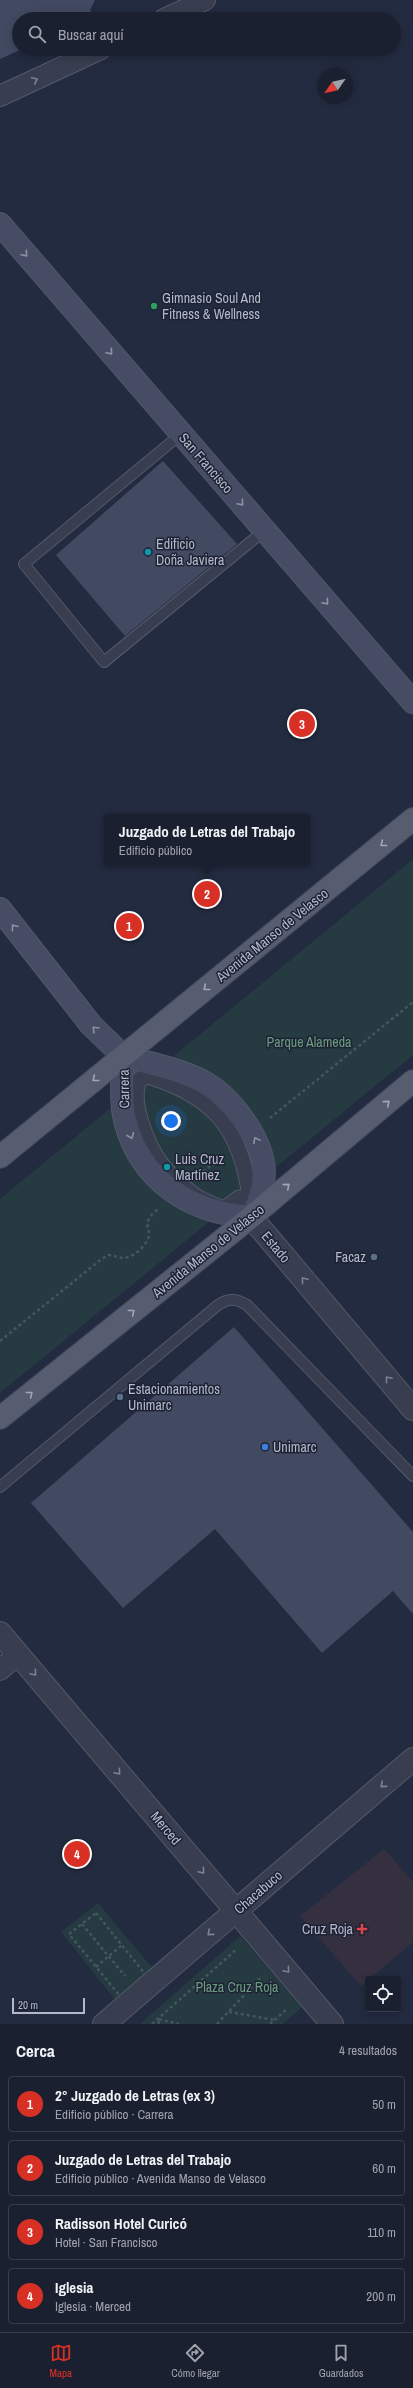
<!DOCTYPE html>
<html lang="es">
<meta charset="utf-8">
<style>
body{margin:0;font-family:"Archivo Narrow",sans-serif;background:#272d3c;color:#f1f3f6}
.controls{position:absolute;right:12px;bottom:12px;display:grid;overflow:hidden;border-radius:4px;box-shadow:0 2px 10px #0003}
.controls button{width:36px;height:36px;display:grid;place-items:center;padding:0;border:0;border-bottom:1px solid #383e4c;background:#1a2030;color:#f1f3f6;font:20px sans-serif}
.compass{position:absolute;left:317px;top:68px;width:36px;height:36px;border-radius:50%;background:#1a2030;box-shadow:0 2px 10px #0003;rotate:236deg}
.scale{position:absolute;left:12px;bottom:10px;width:73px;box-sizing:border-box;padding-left:4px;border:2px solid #b4b9ca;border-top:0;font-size:11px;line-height:14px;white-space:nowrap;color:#b4b9ca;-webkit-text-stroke:3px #1d2335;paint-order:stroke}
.you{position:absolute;left:171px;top:1121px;width:14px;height:14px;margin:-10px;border:3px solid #fff;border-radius:50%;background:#1a73e8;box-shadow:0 0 0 6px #1a73e833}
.badge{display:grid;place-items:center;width:26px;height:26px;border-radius:50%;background:#d93025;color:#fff;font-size:13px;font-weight:700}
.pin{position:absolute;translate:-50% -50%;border:2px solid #fff;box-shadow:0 1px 4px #0006}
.popup{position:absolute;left:104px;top:814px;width:206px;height:52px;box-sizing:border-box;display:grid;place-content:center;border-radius:4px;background:#1a2030;filter:drop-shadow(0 1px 3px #0005);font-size:13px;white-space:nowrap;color:#9fa3ab}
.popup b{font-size:15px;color:#f1f3f6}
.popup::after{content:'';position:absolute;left:50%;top:100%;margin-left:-8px;border:8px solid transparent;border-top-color:#1a2030}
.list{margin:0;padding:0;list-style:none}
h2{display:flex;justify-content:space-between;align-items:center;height:52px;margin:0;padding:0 16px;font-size:17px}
h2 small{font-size:13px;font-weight:400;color:#9fa3ab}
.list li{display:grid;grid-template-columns:26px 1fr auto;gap:12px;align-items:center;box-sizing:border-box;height:56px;margin:0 8px 8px;padding:0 8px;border:1px solid #383e4c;border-radius:4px}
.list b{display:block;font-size:15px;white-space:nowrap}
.list p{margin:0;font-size:13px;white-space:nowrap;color:#9fa3ab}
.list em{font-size:13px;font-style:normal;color:#9fa3ab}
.icon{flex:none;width:22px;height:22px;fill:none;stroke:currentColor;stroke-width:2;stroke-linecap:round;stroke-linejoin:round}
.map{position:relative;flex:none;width:413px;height:2024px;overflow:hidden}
.search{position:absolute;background:#1a2030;box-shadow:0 2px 10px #0003;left:12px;right:12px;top:12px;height:44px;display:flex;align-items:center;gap:10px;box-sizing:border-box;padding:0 14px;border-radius:22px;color:#9fa3ab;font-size:15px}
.sheet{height:308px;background:#1a2030}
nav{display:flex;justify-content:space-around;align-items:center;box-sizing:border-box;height:56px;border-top:1px solid #383e4c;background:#1a2030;font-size:11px;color:#9fa3ab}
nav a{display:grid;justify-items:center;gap:2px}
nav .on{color:#d93025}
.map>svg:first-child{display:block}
.medical{fill:#353040}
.green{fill:#253a41}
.building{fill:#424a62}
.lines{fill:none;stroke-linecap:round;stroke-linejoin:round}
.service-casing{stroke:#53596a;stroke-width:12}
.pedestrian-casing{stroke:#53596a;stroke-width:17}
.minor-casing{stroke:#53596a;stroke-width:22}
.tertiary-casing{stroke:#53596a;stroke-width:24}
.secondary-casing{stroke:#53596a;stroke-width:24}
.primary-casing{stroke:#414759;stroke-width:24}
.path{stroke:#44575e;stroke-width:2.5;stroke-dasharray:3 3;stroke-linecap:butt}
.service{stroke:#383e50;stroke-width:10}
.pedestrian{stroke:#383e50;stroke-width:15}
.minor{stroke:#383e50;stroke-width:20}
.tertiary{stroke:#383e50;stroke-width:22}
.secondary{stroke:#454c63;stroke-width:22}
.primary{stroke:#565d70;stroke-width:22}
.oneway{stroke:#7c8293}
.oneway2{stroke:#8d93a6}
.oneway3{stroke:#a1a7b8}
.leisure-dot{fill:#2e9e5b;stroke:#1d2335;stroke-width:1.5}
.culture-dot{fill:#0f9aa8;stroke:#1d2335;stroke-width:1.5}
.service-dot{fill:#5c6f8a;stroke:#1d2335;stroke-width:1.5}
.shop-dot{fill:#3f7fe0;stroke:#1d2335;stroke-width:1.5}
.health-dot{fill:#e0444e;stroke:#1d2335;stroke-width:1.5}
.labels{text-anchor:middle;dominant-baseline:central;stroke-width:3;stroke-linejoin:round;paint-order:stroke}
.poi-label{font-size:14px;fill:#b4b9ca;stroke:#1d2335;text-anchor:start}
.street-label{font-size:14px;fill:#b4b9ca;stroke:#1d2335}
.park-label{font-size:14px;fill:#6a9c7d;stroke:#1d2335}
</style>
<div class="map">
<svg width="413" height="2024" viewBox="0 0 413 2024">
<rect width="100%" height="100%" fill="#232b40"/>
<polygon class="medical" points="384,1849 413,1882 413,1942 361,1986 300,1916"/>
<g class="green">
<polygon points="413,859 413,1055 0,1393 0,1199"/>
<polygon points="98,1903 165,1983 127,2015 61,1932"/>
<polygon points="240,1936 302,2007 283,2024 140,2024"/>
</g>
<g class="building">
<polygon points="0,0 95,0 90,10 95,17 89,19 19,19 19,49 22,49 0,59"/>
<polygon points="163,461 237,544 125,636 56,555"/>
<polygon points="234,1327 413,1532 413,1614 393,1591 322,1653 215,1529 123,1608 31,1503"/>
</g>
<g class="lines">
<defs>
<g id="service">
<polyline points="181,434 24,564 104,662 265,530"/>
<path d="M 0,1487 L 218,1305 C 229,1298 235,1298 247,1305 L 413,1476"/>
</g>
<path id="pedestrian" d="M 148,1076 C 215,1096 241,1130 250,1197 L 239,1198 L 224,1209 C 214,1205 202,1201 194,1195 C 182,1186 171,1176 162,1165 C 148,1147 128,1100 140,1079 Z"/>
<g id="minor">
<polyline points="164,19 205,0"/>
<polyline points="0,96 101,49"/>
<polyline points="0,1670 18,1654"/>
</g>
<g id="tertiary">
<polyline points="251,1217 413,1409"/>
<polyline points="0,1633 332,2024"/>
<polyline points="104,2024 413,1759"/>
</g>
<g id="secondary">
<polyline points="0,224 413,702"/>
<path d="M 0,909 L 91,1025 L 123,1056 C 123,1077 120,1099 125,1120 C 140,1181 191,1213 251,1217 C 272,1180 266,1151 242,1118 C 232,1104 217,1089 202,1081 C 178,1069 149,1063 123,1056"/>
</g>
<g id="primary">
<polyline points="0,1157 413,819"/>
<polyline points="0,1418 251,1217 413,1081"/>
</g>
</defs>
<use href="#service" class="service-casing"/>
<use href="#pedestrian" class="pedestrian-casing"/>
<use href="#minor" class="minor-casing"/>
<use href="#tertiary" class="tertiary-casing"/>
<use href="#secondary" class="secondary-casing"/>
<use href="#primary" class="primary-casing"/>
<g class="path">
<polyline points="270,1118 413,1002"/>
<polyline points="198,1175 220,1159"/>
<path d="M 0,1341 L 99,1261 L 108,1255 C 114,1255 118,1258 123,1258 C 134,1258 150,1243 149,1233 C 149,1228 146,1226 148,1221 C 150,1216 155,1212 158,1209"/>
<polygon points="96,1913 145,1974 120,1996 69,1934"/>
<polyline points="82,1924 125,1976"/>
<polyline points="96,1967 122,1945"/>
<polyline points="229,2012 275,2020"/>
<polyline points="152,2024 237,1949"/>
<polyline points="159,2024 158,2019 179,2024"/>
<polyline points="217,2024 262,1976"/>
<polyline points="270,2024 287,2009"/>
</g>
<use href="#service" class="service"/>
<use href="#pedestrian" class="pedestrian"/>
<use href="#minor" class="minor"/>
<use href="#tertiary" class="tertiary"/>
<use href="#secondary" class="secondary"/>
<use href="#primary" class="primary"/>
</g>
<defs><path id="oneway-chevron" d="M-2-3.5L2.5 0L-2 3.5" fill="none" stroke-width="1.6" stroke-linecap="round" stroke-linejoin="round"/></defs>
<g class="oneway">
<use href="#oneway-chevron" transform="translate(35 80) rotate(-25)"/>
<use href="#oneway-chevron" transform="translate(304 1280) rotate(-130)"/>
<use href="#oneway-chevron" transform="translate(388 1379) rotate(-130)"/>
<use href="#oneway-chevron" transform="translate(34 1673) rotate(50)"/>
<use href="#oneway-chevron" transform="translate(118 1772) rotate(50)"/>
<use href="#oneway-chevron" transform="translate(383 1785) rotate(139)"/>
<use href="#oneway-chevron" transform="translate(202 1871) rotate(50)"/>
<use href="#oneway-chevron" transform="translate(210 1933) rotate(139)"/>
<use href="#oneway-chevron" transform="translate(287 1970) rotate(50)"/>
</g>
<g class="oneway2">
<use href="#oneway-chevron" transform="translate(25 254) rotate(49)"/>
<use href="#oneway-chevron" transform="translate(110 352) rotate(49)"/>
<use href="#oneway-chevron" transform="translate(241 503) rotate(49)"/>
<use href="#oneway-chevron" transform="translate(326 602) rotate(49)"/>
<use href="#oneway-chevron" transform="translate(14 927) rotate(-128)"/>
<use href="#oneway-chevron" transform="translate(95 1029) rotate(-135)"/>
<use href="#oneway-chevron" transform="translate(131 1136) rotate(68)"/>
<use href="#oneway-chevron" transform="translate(256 1140) rotate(-118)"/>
</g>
<g class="oneway3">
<use href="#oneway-chevron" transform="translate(383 844) rotate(141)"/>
<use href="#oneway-chevron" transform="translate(206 988) rotate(141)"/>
<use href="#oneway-chevron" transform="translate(95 1079) rotate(141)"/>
<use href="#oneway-chevron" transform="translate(387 1103) rotate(-40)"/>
<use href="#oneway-chevron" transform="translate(287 1186) rotate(-40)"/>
<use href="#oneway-chevron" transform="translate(132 1312) rotate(-39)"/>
<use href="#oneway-chevron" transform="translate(30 1394) rotate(-39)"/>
</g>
<circle class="leisure-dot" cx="154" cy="306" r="4"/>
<g class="culture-dot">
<circle cx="148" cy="552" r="4"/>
<circle cx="167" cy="1167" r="4"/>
</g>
<g class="service-dot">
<circle cx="374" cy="1257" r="4"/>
<circle cx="120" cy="1397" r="4"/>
</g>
<circle class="shop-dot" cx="265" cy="1447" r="4"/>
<path class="health-dot" d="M360 1923h4v4h4v4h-4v4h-4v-4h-4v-4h4z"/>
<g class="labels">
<g class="poi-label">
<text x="162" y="298">Gimnasio Soul And<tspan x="162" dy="16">Fitness &amp; Wellness</tspan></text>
<text x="156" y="544">Edificio<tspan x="156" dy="16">Doña Javiera</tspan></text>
<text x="175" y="1159">Luis Cruz<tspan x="175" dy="16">Martínez</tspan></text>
<text x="366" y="1257" text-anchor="end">Facaz</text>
<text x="128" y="1389">Estacionamientos<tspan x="128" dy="16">Unimarc</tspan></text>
<text x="273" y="1447">Unimarc</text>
<text x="353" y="1929" text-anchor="end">Cruz Roja</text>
</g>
<g class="street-label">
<text transform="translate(206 463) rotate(49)">San Francisco</text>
<text transform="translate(272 935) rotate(-39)">Avenida Manso de Velasco</text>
<text transform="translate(124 1089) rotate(-91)">Carrera</text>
<text transform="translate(276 1247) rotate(50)">Estado</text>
<text transform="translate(208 1251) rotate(-39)">Avenida Manso de Velasco</text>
<text transform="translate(166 1828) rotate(50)">Merced</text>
<text transform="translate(258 1892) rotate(-41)">Chacabuco</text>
</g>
<g class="park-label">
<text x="309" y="1042">Parque Alameda</text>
<text x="237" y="1987">Plaza Cruz Roja</text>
</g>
</g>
</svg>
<div class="controls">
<button><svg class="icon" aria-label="locate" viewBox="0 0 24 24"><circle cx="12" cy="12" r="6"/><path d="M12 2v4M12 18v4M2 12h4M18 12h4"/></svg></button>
</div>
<svg class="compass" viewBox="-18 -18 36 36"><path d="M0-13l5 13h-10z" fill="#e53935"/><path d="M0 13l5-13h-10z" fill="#9fa3ab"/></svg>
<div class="scale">20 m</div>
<div class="you"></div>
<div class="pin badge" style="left:129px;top:926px">1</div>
<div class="pin badge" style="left:207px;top:894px">2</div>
<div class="popup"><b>Juzgado de Letras del Trabajo</b>Edificio público</div>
<div class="pin badge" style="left:302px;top:724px">3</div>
<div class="pin badge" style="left:77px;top:1854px">4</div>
<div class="search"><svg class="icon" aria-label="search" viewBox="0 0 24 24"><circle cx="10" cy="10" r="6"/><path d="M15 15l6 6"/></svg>Buscar aquí</div>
</div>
<section class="sheet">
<h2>Cerca<small>4 resultados</small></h2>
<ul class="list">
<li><span class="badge">1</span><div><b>2° Juzgado de Letras (ex 3)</b><p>Edificio público · Carrera</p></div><em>50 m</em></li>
<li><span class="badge">2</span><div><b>Juzgado de Letras del Trabajo</b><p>Edificio público · Avenida Manso de Velasco</p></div><em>60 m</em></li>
<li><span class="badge">3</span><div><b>Radisson Hotel Curicó</b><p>Hotel · San Francisco</p></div><em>110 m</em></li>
<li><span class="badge">4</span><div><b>Iglesia</b><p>Iglesia · Merced</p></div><em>200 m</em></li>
</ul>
</section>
<nav>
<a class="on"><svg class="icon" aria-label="map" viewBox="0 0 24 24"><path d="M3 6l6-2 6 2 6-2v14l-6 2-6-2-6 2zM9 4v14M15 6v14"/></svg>Mapa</a>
<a><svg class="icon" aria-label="directions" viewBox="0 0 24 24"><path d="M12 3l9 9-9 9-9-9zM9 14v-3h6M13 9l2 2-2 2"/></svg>Cómo llegar</a>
<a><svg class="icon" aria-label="saved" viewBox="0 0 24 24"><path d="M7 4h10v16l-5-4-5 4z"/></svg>Guardados</a>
</nav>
